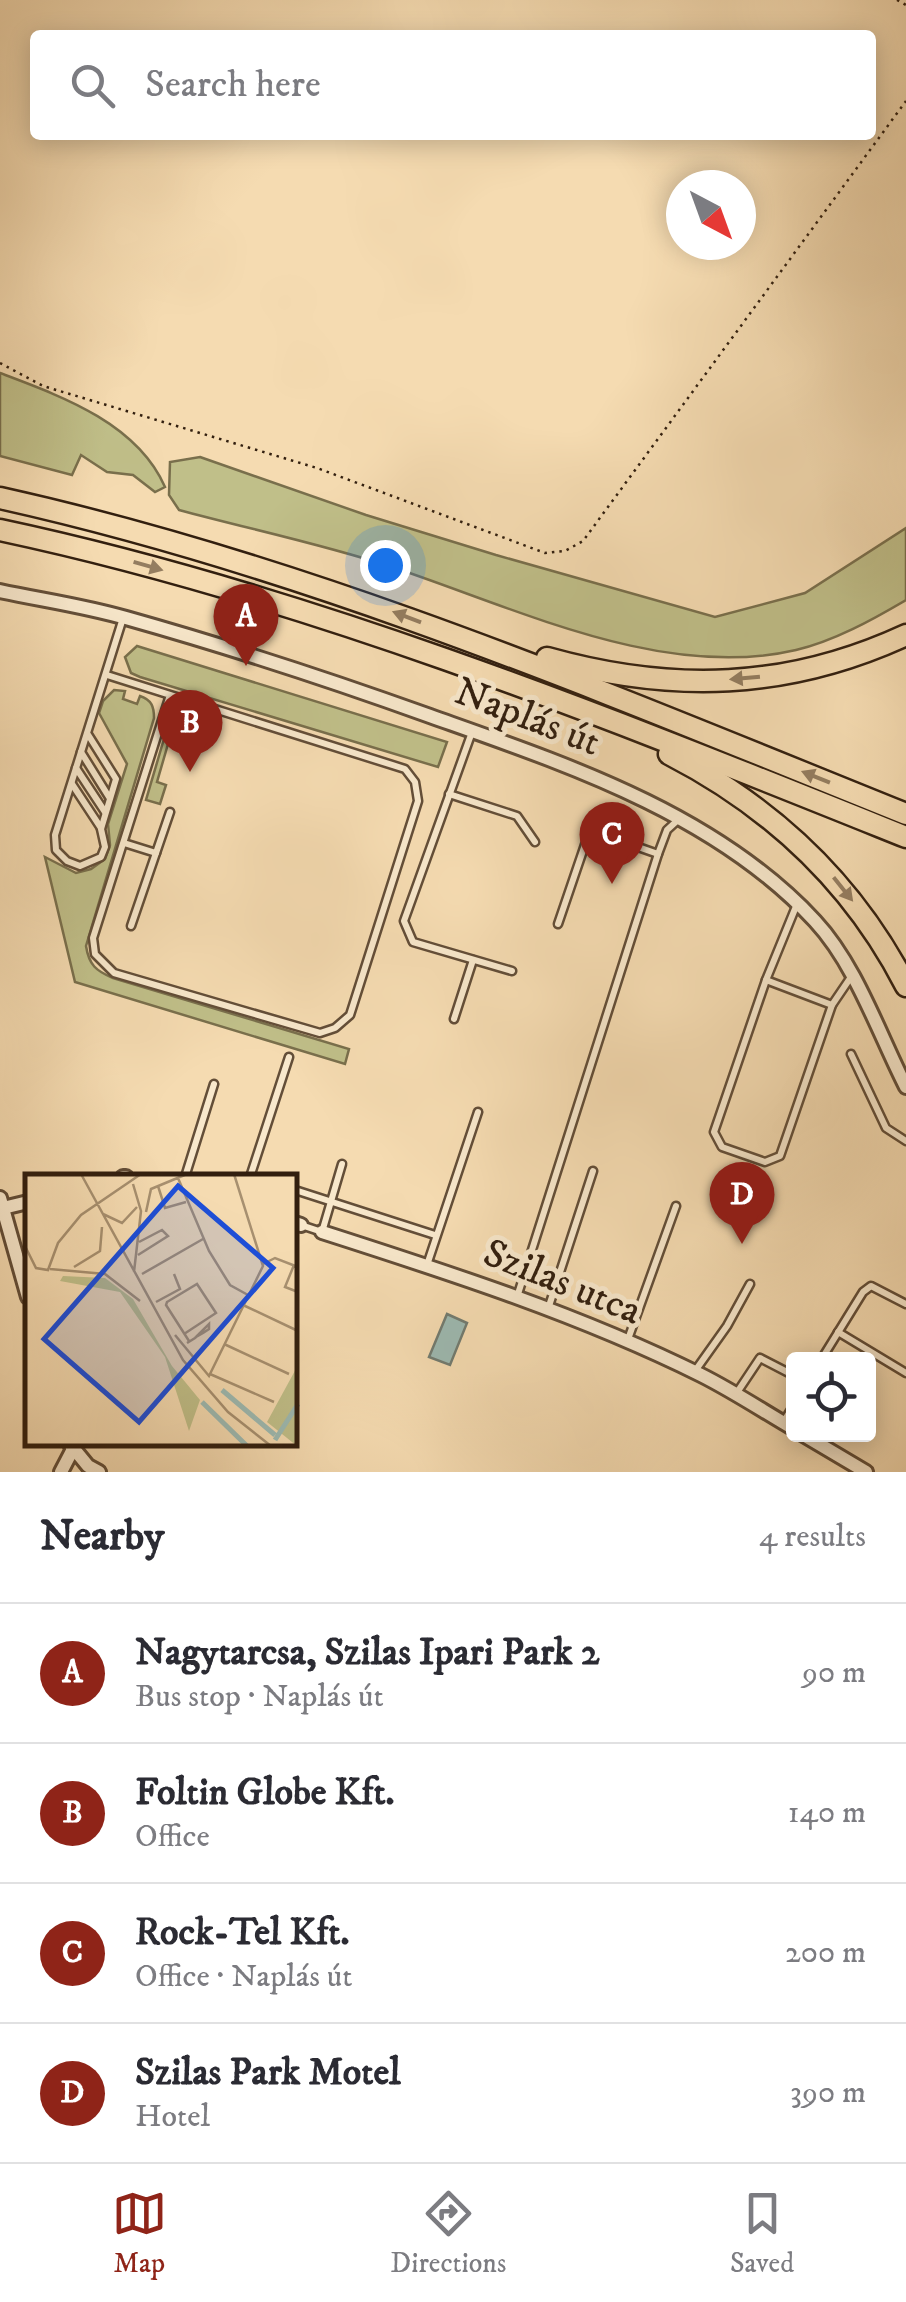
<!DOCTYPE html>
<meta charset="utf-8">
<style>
body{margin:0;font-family:"IM FELL DW Pica",serif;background:#f2f2f3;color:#2b2b33}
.controls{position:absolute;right:30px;bottom:30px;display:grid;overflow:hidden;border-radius:10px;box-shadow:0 5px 25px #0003}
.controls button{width:90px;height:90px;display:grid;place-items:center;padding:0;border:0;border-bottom:2px solid #e1e1e2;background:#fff;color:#2b2b33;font:50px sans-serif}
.compass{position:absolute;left:666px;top:170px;width:90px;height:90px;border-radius:50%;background:#fff;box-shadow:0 5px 25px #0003;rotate:139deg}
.you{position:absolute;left:385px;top:565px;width:35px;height:35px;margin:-25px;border:8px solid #fff;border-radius:50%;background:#1a73e8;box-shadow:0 0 0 15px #1a73e833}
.badge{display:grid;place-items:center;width:65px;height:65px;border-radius:50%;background:#8f2418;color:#fff;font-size:32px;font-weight:700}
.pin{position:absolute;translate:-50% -82px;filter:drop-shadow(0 2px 5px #0008)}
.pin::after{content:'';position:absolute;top:52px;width:35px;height:30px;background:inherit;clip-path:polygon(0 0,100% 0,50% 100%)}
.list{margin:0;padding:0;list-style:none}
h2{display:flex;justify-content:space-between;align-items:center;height:130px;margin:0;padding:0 40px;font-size:42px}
h2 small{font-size:32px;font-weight:400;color:#7c7c81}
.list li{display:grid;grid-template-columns:65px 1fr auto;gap:30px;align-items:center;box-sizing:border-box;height:140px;padding:0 40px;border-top:2px solid #e1e1e2}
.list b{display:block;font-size:38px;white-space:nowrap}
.list p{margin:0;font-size:32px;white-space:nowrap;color:#7c7c81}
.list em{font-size:32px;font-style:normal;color:#7c7c81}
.icon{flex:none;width:55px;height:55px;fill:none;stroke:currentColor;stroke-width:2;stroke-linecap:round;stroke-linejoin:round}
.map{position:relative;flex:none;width:906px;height:1472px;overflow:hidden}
.search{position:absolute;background:#fff;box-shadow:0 5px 25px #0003;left:30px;right:30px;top:30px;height:110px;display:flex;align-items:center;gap:25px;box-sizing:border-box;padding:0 35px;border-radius:10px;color:#7c7c81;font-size:38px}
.sheet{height:690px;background:#fff}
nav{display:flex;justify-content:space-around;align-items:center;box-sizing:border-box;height:140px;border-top:2px solid #e1e1e2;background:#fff;font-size:28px;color:#7c7c81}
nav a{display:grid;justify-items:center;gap:5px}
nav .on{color:#8f2418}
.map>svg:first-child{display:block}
.green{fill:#c0bf89;stroke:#796f4c;stroke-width:2.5}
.water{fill:#9dbab2;stroke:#727c71;stroke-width:2.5}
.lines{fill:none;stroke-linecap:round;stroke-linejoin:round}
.service-casing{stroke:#634e38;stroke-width:11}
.minor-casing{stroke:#634e38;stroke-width:18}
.trunk-casing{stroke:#321f0f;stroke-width:25}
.path{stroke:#321f0f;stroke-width:2.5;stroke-dasharray:2.5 5;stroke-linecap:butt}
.service{stroke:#f8e8cc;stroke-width:6}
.minor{stroke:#f8e8cc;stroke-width:12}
.trunk{stroke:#f5dbb1;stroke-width:20}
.oneway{fill:#947d60}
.labels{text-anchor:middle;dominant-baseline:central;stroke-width:10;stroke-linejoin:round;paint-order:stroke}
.street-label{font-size:40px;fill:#321f0f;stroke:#f8e8cc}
.inset-river{fill:none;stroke:#9dbab2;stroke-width:5}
.inset-road{fill:none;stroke:#a79070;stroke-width:2.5}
.view{fill:#1d4ed8;fill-opacity:0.15;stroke:#1d4ed8;stroke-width:5}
.inset-edge{fill:none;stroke:#321f0f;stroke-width:5}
</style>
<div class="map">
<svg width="906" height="1472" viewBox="0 0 906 1472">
<rect width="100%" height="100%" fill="#f5dbb1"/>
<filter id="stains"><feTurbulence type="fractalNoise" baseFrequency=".002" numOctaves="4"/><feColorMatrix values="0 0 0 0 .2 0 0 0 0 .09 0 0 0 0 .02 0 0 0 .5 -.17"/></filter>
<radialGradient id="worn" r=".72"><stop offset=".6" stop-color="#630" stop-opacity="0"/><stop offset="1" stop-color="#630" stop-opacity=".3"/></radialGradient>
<g class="green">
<path d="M 0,373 C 61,396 137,423 165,487 L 155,492 L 133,475 L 107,472 L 81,455 L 72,475 L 0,456 Z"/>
<path d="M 200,457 L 366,515 L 496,555 L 715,617 L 805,593 L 906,528 L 906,600 C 872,620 834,641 796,650 C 663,681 516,608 392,567 C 322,544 249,529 179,510 L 169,495 L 170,462 Z"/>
<polygon points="137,646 447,742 438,767 140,677 131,673 125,657"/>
<path d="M 114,690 L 125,691 L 123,699 L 137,704 L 140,696 C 152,700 154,707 154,718 L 86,946 C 89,965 96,971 113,978 L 349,1049 L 345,1064 L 75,982 L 45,857 L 76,873 L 91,869 L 105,859 L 110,845 L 108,824 L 127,764 L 99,713 L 103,701 Z"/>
<polygon points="185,705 215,714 209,733 185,726 179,746 168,744 157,782 166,785 160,804 146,800 171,715"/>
</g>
<polygon class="water" points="447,1314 467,1323 450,1365 429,1357"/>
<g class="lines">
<defs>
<g id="service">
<polyline points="107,675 405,769 415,782 418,801 350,1015 335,1028 320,1033 114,973 95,954 93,938 170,695"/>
<polyline points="472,732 404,921 413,942 512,971"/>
<polyline points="87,733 116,779 101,829 105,847 101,857 80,866 67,861 56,850 55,835 123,618"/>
<polyline points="81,752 109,797"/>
<polyline points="76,768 105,812"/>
<polyline points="72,784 101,828"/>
<polyline points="449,794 517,816 535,842"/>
<polyline points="124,843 156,853 170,812"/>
<polyline points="797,904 766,980 714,1132 722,1147 765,1162 780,1156 832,1005 851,977"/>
<polyline points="558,924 590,830 658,854"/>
<polyline points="131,926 156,853"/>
<polyline points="766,980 832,1005"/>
<polyline points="454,1019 473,960"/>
<polyline points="851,1054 886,1128 906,1141"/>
<polyline points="185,1177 214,1084"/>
<polyline points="250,1177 289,1057"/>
<polyline points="295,1190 435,1235"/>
<polyline points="301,1225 322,1232 342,1164"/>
<polyline points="427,1265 478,1112"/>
<polyline points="517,1297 658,854 667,830 679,819"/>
<polyline points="548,1309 593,1171"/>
<polyline points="838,1332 906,1373"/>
<polyline points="627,1342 676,1206"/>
<polyline points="821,1360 863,1292 871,1286 906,1304"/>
<polyline points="695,1371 727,1326 750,1284"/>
<polyline points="736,1394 760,1358 791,1374"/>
<polyline points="784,1421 794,1405"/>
</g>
<g id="minor">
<path d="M 0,591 C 42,600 85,606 126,618 C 229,647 330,680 430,716 C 565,764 715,813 815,921 C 856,965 879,1034 906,1087"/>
<polyline points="123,1177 126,1177"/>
<polyline points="0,1198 28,1297"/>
<polyline points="3,1208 28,1202"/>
<polyline points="295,1223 301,1225"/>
<path d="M 322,1232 C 450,1273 580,1315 701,1375 C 733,1391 763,1411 794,1429"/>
<polyline points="802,1434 866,1472"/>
<polyline points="70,1444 88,1466 99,1472"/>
<polyline points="61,1472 73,1449"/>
</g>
<g id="trunk">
<path d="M 0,498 C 315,568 608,694 906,814"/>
<path d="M 0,530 C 310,596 612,719 906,837"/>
<path d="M 547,658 C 672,693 787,690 906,635"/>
<path d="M 669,754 C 772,807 853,883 906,986"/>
</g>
</defs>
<use href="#service" class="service-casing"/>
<use href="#minor" class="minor-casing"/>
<use href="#trunk" class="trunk-casing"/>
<g class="path">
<polyline points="897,0 906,5"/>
<polyline points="0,363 43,386 317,468 545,553 565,551 583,541 906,101"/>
</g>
<use href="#service" class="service"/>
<use href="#minor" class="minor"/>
<use href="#trunk" class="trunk"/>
</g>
<defs><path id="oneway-solid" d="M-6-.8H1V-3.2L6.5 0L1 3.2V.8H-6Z" transform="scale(2.5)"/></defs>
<g class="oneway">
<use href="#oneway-solid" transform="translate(148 566) rotate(16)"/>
<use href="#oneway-solid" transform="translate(407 617) rotate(-159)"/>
<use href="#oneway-solid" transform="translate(745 678) rotate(175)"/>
<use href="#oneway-solid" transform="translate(816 777) rotate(-158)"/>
<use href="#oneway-solid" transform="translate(843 889) rotate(51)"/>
</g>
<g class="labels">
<g class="street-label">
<text transform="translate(527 718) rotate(21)">Naplás út</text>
<text transform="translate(562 1283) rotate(22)">Szilas utca</text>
</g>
</g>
<g transform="translate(25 1174)">
<rect width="272" height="272" fill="#f5dbb1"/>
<path d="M 38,102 L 80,104 L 108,125 L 147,192 L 175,226 L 164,257 L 140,183 L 95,118 L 35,107 ZM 272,193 L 272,272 L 242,248 Z" fill="#c0bf89"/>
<path class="inset-river" d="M 197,216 L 250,261M 177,228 L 222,272M 250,266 L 273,230"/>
<path class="inset-road" d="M 56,0 L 158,186 L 203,238 L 246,272M 153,4 L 184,77 L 205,111 L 223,121M 108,10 L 116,37 L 109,98M 133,12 L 140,34 L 161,28M 121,38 L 126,15 L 162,0M 78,40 L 97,49 L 112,33M 0,72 L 11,94 L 23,96 L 33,69 L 56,41 L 116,0M 113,81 L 143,62 L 137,56 L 114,68M 238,90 L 250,84 L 273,93M 269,91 L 260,113 L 273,118M 49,93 L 75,77 L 77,53M 25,95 L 80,100 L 115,127M 117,100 L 178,65M 131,128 L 155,115 L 149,100M 218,131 L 273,157M 159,160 L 191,139 L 172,110 L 142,128 L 141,131 L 164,167M 150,161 L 184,202 L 238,92 L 209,0M 162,169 L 170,164 L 171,163 L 178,159 L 184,155 L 184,150 L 171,163M 199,170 L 264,200M 185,200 L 249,228"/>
<path class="view" d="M 153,12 L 248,94 L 114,248 L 19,165 Z"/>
<rect width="272" height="272" class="inset-edge"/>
</g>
<rect width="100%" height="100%" filter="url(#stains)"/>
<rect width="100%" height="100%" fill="url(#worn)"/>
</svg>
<div class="controls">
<button><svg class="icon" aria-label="locate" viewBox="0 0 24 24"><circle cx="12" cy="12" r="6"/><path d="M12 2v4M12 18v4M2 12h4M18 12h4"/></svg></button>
</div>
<svg class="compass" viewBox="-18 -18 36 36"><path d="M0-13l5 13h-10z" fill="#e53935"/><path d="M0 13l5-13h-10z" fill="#7c7c81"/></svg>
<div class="you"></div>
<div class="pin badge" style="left:246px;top:666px">A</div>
<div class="pin badge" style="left:190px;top:772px">B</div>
<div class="pin badge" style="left:612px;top:884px">C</div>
<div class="pin badge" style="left:742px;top:1244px">D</div>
<div class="search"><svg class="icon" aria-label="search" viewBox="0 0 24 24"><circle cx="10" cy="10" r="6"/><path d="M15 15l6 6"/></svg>Search here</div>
</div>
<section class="sheet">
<h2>Nearby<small>4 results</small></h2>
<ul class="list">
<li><span class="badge">A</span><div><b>Nagytarcsa, Szilas Ipari Park 2</b><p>Bus stop · Naplás út</p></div><em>90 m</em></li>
<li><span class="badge">B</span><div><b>Foltin Globe Kft.</b><p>Office</p></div><em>140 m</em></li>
<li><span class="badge">C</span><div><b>Rock-Tel Kft.</b><p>Office · Naplás út</p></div><em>200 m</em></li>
<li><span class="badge">D</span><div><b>Szilas Park Motel</b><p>Hotel</p></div><em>390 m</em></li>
</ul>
</section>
<nav>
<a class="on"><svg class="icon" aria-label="map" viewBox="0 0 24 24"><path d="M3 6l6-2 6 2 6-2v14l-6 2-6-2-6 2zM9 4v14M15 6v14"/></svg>Map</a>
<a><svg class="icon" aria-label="directions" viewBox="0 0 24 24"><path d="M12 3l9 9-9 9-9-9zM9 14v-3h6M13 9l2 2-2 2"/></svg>Directions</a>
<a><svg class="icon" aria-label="saved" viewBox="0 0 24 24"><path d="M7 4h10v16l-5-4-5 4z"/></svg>Saved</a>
</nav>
